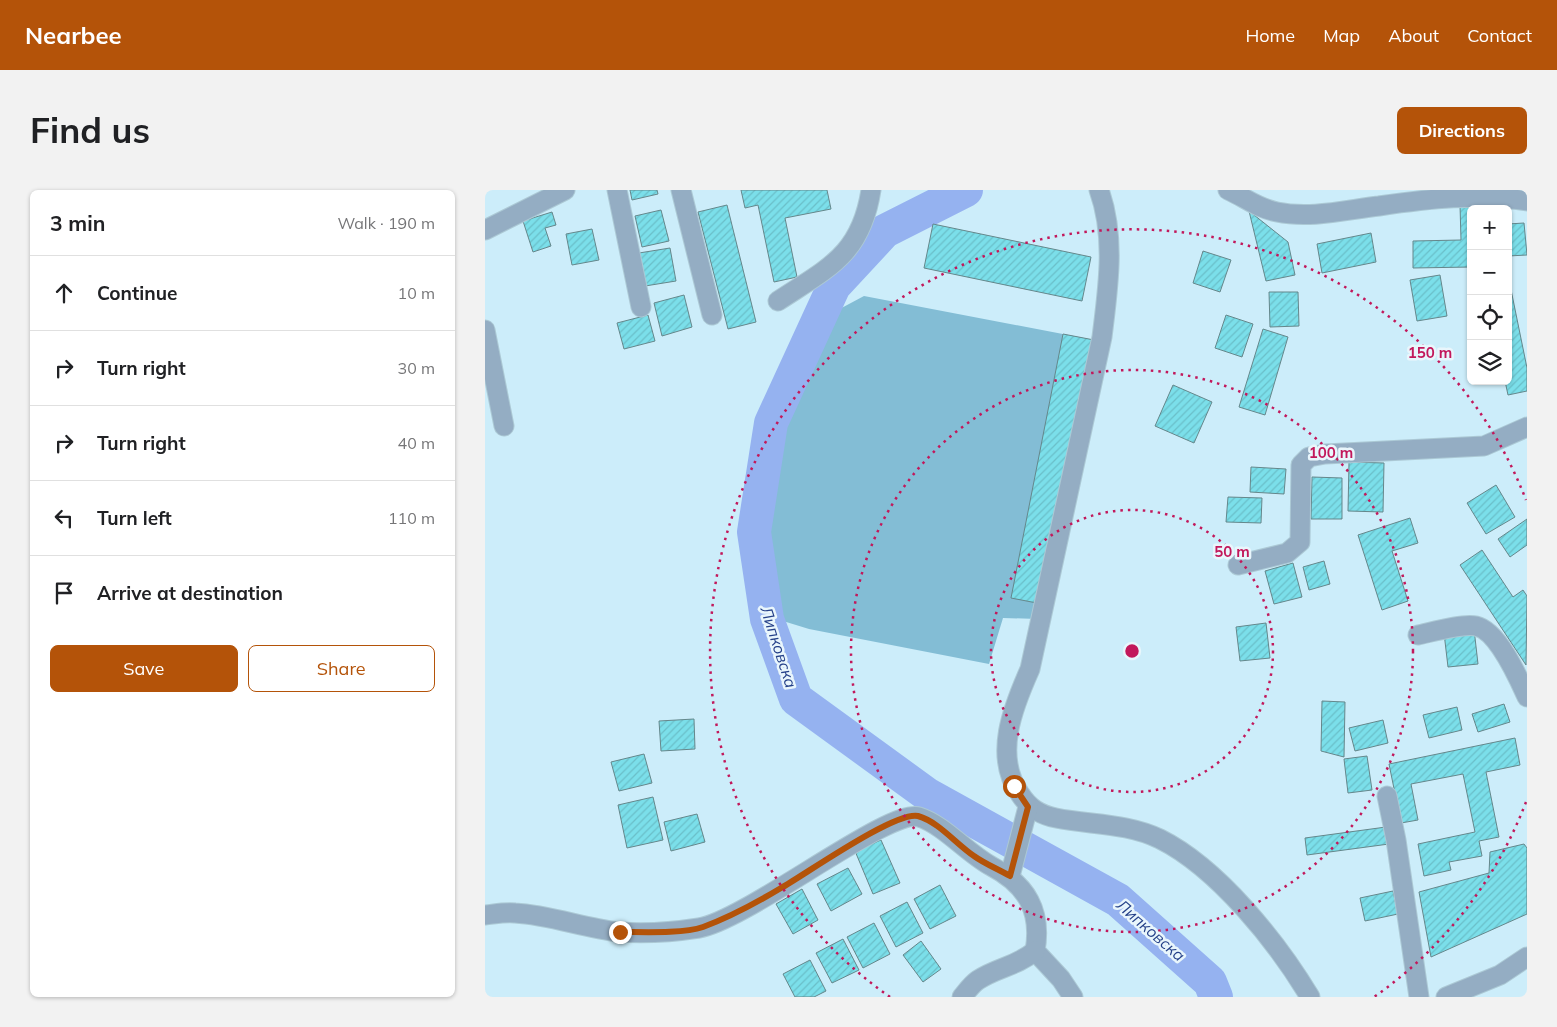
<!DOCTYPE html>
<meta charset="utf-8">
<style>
body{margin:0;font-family:Mulish,sans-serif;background:#f2f2f2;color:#202124}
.controls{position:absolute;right:15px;top:15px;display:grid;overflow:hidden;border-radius:8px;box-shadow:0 1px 4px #0004}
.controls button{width:45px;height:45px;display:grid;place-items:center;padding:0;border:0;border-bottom:1px solid #e0e0e0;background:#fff;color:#202124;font:25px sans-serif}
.stop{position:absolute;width:15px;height:15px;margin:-11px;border:4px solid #b45309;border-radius:50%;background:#fff}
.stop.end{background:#b45309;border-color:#fff;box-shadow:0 1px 5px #0008}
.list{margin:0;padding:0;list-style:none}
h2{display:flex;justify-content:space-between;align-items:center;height:65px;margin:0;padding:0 20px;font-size:21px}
h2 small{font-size:16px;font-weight:400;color:#757577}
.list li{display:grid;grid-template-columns:32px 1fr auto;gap:15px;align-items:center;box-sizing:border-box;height:75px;padding:0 20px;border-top:1px solid #e0e0e0}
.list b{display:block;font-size:19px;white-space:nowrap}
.list em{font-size:16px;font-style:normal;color:#757577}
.actions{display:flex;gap:10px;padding:15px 20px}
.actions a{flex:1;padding:11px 0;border:1px solid #b45309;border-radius:8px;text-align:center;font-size:18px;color:#b45309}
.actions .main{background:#b45309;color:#fff}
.icon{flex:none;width:28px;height:28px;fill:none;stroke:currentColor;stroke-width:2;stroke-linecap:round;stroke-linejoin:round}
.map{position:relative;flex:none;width:1042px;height:807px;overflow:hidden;border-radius:8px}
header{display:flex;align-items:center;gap:30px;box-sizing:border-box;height:70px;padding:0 25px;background:#b45309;color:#fff}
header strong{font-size:24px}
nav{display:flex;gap:28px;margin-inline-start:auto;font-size:18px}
.intro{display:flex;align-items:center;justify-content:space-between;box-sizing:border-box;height:120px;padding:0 30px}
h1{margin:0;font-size:35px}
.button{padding:12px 22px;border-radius:8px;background:#b45309;color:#fff;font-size:18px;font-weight:700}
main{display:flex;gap:30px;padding:0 30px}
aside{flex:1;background:#fff;border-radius:8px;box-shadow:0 1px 4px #0004}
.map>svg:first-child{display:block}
.pitch{fill:#83bdd5}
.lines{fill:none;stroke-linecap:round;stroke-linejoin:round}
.river{stroke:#95b2f0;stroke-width:34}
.building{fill:url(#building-hatch);stroke:#65878b}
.street-casing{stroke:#acc9d5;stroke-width:21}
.street{stroke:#94adc3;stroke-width:19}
.route{stroke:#b45309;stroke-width:6}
.ring{fill:none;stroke:#c2185b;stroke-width:2.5;stroke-dasharray:2.5 5}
.labels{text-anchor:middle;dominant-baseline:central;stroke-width:5;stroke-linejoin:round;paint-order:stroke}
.water-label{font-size:16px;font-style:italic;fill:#254189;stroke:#e9f6fc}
.centre{fill:#c2185b;stroke:#e9f6fc;stroke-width:2.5}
.ring-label{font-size:15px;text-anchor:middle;font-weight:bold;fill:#c2185b;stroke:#e9f6fc;stroke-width:5;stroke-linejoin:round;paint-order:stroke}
</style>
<header>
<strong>Nearbee</strong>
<nav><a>Home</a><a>Map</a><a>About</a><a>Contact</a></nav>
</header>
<div class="intro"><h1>Find us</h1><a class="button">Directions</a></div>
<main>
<aside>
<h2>3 min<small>Walk · 190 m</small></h2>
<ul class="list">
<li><svg class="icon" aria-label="ahead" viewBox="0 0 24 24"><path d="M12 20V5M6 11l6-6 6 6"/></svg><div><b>Continue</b></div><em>10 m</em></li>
<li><svg class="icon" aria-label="right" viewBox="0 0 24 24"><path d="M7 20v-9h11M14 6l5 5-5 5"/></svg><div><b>Turn right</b></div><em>30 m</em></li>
<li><svg class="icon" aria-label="right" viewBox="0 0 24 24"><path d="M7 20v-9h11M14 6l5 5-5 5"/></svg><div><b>Turn right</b></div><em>40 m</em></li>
<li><svg class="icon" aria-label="left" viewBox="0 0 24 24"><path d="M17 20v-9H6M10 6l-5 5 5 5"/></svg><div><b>Turn left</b></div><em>110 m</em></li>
<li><svg class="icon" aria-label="arrive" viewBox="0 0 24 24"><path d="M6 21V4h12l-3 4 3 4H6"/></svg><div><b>Arrive at destination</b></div></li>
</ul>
<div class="actions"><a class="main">Save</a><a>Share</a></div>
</aside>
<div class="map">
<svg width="1042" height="807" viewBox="0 0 1042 807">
<defs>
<pattern id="building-hatch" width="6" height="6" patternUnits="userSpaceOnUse" patternTransform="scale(1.25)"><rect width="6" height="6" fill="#7bdfea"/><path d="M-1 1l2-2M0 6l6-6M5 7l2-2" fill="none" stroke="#6abfc9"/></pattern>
</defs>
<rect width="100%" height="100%" fill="#ccedfa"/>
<polygon class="pitch" points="379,106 609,150 553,429 518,428 504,474 324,439 298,431 281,343 298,246 349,122"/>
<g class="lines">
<polyline class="river" points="481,0 400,41 349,96 286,233 269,342 282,429 311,509 443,605 633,710 725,792 731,807"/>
</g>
<g class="building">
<polygon points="145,0 172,0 173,4 147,10"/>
<polygon points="256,0 342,0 346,19 300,28 312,87 289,92 273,15 260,18"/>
<polygon points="997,14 997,19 986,19 986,77 928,78 928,51 976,50 975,15"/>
<polygon points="242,15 271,132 243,139 213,22"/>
<polygon points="176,20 184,51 157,57 150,26"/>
<polygon points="764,21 803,52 810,85 781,91"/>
<polygon points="67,22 71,35 60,38 66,56 48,62 38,31"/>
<polygon points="1039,33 1042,65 1023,66 1023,34"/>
<polygon points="448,34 606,67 597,111 439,78"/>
<polygon points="107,39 114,70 87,75 81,44"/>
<polygon points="886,43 891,72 837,83 832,54"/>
<polygon points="185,58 191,91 160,96 154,63"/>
<polygon points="718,61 746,70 735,102 708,93"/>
<polygon points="955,85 962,126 932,131 925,90"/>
<polygon points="1023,85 1042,178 1042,201 1023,205 1020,191 1023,191"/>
<polygon points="784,102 813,102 814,136 785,137"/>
<polygon points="199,105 207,137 177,146 169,113"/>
<polygon points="163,125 170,151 139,159 132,133"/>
<polygon points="741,125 768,134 757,167 730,158"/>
<polygon points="778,139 803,147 780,225 754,217"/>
<polygon points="578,144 609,150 557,414 526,408"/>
<polygon points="688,195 727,212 709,253 670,236"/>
<polygon points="864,272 899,273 898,322 863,321"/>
<polygon points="766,277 801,279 799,304 765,302"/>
<polygon points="827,287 857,288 857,329 826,329"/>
<polygon points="1011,295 1030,327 1001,344 982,313"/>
<polygon points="743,307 777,308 776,333 741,332"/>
<polygon points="925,328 933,353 907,361 923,411 897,420 873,345"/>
<polygon points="1042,329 1042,355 1025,367 1013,349"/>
<polygon points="997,360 1028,407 1038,400 1042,406 1041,475 975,375"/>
<polygon points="839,371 845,394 824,400 818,377"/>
<polygon points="808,373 817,407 789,414 780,381"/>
<polygon points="781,433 785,468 755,471 751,437"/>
<polygon points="989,439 993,474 963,477 959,443"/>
<polygon points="837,511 860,512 859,567 836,561"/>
<polygon points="1019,514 1025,532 993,542 987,524"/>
<polygon points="972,517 977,540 944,548 938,525"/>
<polygon points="209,529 210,559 176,561 174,531"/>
<polygon points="898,530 903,553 870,561 864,538"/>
<polygon points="1030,548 1035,575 1001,582 1014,647 994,651 997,666 964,672 966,680 939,686 933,654 990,642 978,584 926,594 933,630 916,633 904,574"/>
<polygon points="159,564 167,593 134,601 126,572"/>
<polygon points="882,566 887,600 863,603 859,569"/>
<polygon points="168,607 178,650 142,658 133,615"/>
<polygon points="212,624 220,652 186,661 179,632"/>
<polygon points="901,637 904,654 822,665 820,648"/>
<polygon points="396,650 415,693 388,704 370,661"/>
<polygon points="1039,654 1042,658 1042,724 946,767 934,702 1004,683 1005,662"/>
<polygon points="363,678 377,704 346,721 332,694"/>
<polygon points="455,695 471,726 445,739 429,709"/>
<polygon points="317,699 333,730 308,744 291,714"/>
<polygon points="908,701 913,724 880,731 875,708"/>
<polygon points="422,712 438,743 411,757 395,726"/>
<polygon points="389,733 405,764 378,778 362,747"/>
<polygon points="358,749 374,780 347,793 331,763"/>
<polygon points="436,751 456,779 438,792 418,765"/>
<polygon points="325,770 341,801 329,807 310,807 298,784"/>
</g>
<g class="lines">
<defs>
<g id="street">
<polyline points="132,0 156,117"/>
<polyline points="196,0 227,125"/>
<path d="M 614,0 C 631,47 623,98 617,147 L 545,479 C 528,517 508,566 535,604 C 544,618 555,625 571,628 C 606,635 642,633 675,649 C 733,678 792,752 825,807"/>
<path d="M 743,0 C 761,8 772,18 792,22 C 825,29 860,20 894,16 C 942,9 994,3 1042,11"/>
<polyline points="0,40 80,0"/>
<path d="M 293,111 C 343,78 376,65 386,0"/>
<polyline points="0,140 19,236"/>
<polyline points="753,375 802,363 815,352 816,275 824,267 840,264 999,256 1042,237"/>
<path d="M 933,445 C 947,442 978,433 991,436 C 1013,441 1033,487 1042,507"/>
<polyline points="902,606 911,650 934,807"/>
<polyline points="525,686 543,617"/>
<path d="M 0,725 C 10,724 20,722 30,723 C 65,725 99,738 134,742 C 160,744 188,742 214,738 C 262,730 405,617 434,627 C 459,635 482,663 506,676 C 542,695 557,721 550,761 L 576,789 L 588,807"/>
<path d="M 477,807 C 482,801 487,794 493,790 C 513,777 530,777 550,761"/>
<polyline points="961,807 1015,785 1042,767"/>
</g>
</defs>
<use href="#street" class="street-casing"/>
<use href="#street" class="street"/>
</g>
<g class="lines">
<path class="route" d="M 135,742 C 157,742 198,744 218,737 C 245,727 271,713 296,698 C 321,684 410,621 433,626 C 454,632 471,654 489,666 C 500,674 513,679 525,686 L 543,617 L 529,596"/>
</g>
<g class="ring">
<circle cx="647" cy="461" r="141"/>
<circle cx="647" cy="461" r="281"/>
<path d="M1041 612A422 422 0 0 1 889 807M405 807A422 422 0 1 1 1041 310"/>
</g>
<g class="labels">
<g class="water-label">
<text transform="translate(294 457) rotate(72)">Липковска</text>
<text transform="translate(666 740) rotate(41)">Липковска</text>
</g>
</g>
<circle cx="647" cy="461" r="8" class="centre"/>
<g class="ring-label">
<text x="945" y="168">150 m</text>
<text x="846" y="268">100 m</text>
<text x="747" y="367">50 m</text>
</g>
</svg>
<div class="controls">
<button>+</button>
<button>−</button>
<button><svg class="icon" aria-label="locate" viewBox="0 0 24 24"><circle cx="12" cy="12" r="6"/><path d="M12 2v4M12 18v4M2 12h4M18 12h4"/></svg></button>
<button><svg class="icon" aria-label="layers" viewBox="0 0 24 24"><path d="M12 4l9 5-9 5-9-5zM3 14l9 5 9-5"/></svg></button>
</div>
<div class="stop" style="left:529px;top:596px"></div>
<div class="stop end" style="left:135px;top:742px"></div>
</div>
</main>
